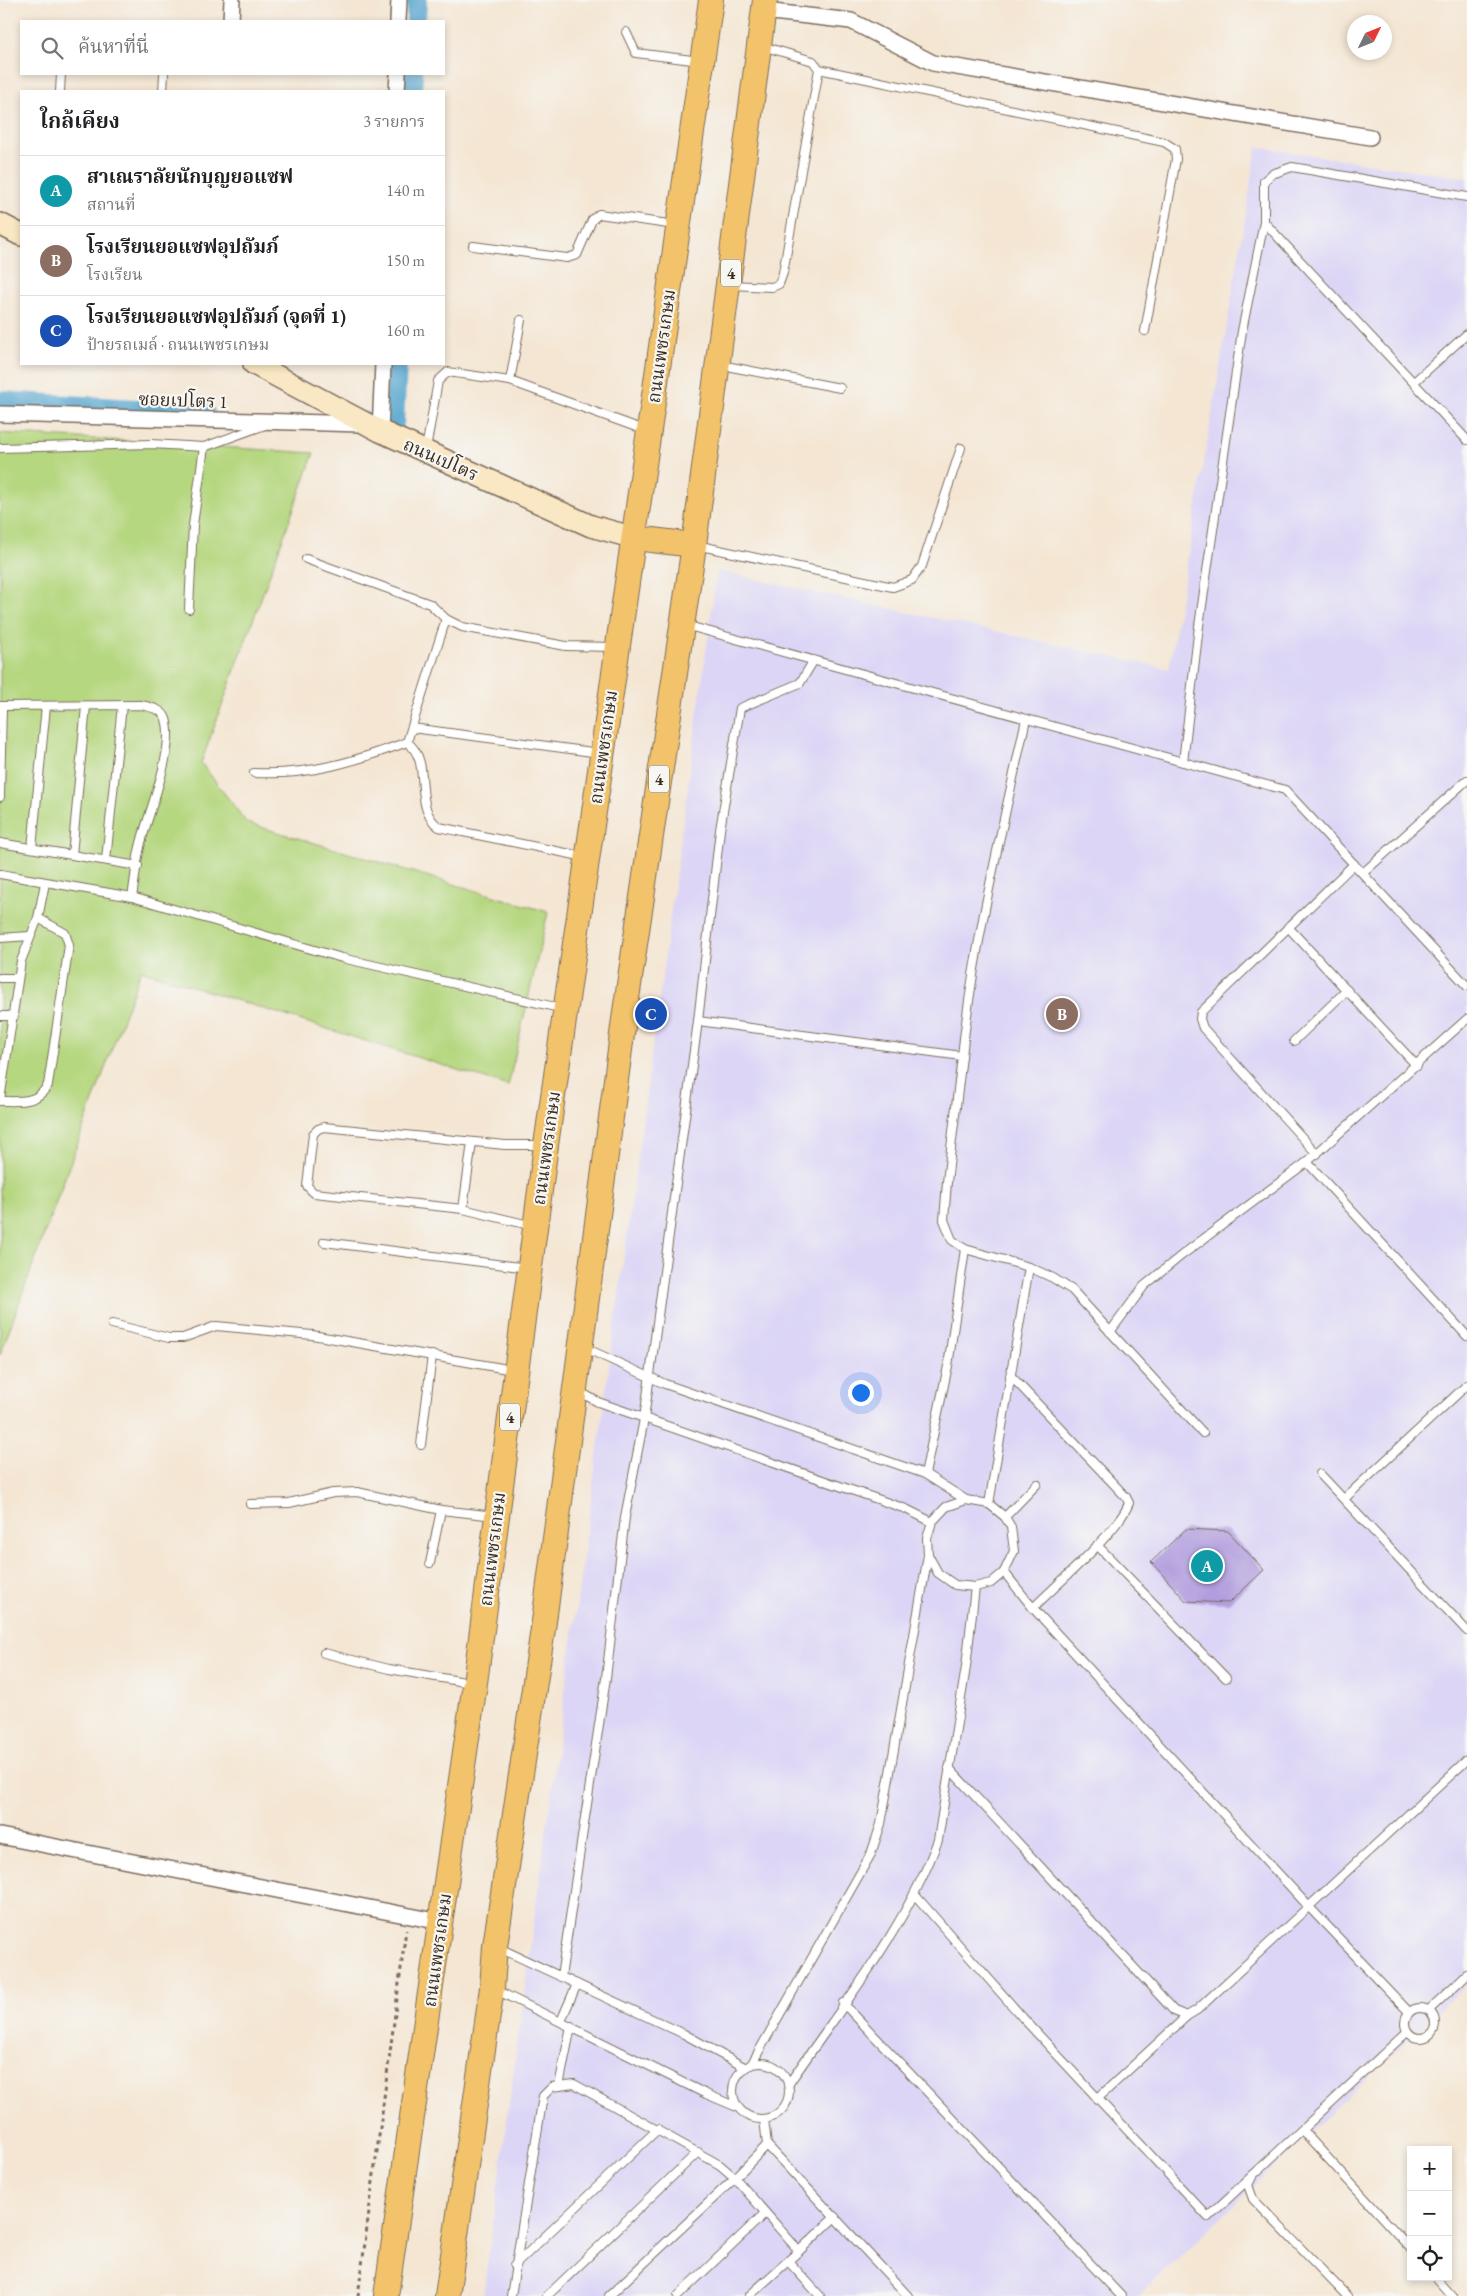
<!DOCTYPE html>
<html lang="th">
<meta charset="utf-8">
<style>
body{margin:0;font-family:"EB Garamond","Noto Serif Thai",serif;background:#f2f2f2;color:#202124}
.controls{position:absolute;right:15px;bottom:15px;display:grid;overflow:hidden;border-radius:0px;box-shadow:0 2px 8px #0003}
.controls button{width:45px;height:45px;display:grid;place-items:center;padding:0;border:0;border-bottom:1px solid #e0e0e0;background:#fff;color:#202124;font:25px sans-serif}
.compass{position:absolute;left:1347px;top:15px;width:45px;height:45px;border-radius:50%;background:#fff;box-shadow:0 2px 8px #0003;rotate:47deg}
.you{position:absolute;left:860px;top:1392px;width:18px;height:18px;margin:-12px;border:4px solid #fff;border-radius:50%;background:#1a73e8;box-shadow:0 0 0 8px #1a73e833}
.badge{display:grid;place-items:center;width:32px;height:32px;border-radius:50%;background:#d93025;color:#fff;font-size:16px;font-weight:700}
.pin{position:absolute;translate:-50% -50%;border:2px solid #fff;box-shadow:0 1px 5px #0006}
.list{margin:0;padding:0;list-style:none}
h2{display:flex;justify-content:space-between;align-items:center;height:65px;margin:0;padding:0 20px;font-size:21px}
h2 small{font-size:16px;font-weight:400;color:#757577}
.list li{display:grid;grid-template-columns:32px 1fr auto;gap:15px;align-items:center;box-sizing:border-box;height:70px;padding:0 20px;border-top:1px solid #e0e0e0}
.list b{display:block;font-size:19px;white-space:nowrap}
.list p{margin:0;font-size:16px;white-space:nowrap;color:#757577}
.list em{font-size:16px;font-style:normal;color:#757577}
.icon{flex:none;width:28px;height:28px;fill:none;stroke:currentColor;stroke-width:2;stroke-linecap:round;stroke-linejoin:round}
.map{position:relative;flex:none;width:1467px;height:2296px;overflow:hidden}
.search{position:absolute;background:#fff;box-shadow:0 2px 8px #0003;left:20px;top:20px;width:425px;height:55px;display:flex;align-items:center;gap:12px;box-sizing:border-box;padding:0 18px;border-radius:0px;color:#757577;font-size:19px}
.panel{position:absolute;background:#fff;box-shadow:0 2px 8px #0003;left:20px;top:90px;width:425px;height:275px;border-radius:0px}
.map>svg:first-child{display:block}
.built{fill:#dcd5f6}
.green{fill:#b5d77f;stroke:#78804e}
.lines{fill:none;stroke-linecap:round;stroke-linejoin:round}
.canal{stroke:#55a5cf;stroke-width:20}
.building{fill:#b09cde}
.lane-casing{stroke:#7c6c5d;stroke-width:10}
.street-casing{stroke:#7c6c5d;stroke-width:18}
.secondary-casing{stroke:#7c6c5d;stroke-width:24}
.primary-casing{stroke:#7c6c5d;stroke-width:26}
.path{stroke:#7c6c5d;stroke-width:3;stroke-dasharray:4 4;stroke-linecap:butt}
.lane{stroke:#fff;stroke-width:8}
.street{stroke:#fff;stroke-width:15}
.secondary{stroke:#fae7c3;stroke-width:21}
.primary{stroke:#f2c36a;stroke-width:24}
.labels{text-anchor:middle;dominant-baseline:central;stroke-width:4.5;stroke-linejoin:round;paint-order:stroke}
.shield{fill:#f6f6f2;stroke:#73675e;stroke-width:1}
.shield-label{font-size:16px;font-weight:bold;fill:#3b2a1e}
.street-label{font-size:18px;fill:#3b2a1e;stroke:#f6f6f2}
</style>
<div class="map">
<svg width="1467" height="2296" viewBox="0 0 1467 2296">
<rect width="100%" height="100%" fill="#f6f6f2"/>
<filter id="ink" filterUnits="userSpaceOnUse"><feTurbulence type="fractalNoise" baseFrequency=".02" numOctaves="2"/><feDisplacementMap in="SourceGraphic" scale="10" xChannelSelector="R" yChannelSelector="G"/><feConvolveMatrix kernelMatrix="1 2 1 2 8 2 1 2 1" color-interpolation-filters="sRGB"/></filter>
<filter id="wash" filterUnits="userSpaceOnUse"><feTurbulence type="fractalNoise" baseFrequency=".0096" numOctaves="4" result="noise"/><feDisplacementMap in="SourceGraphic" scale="20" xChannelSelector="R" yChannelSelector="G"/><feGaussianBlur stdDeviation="1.12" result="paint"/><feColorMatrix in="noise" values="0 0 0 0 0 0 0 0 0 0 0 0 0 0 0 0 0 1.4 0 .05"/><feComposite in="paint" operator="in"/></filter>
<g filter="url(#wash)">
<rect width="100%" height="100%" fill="#f4e6d3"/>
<polygon class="built" points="1257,147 1467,178 1467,1984 1138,2296 483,2296 717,571 1169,669"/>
<polygon class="green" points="0,433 314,453 201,763 247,823 548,912 508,1086 141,970 0,1355"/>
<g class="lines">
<g class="canal">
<polyline points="416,21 417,0"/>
<polyline points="412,91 413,74"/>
<polyline points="0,401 205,413"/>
<polyline points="361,422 394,424 397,364"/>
</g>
</g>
<g id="blocks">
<polygon class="building" points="1186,1529 1228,1531 1264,1570 1229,1603 1186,1601 1151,1562"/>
</g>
</g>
<g filter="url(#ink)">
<use href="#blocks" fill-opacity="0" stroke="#7c6c5d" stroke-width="1"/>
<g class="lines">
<defs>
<g id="lane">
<polyline points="626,32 636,53 700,61"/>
<polyline points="819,69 1164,142 1175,149 1176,159 1145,331"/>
<polyline points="60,91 61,74"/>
<polyline points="163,91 164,74"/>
<polyline points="1264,222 1467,440"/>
<polyline points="473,246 567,258 577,255 592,220 599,214 675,225"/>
<polyline points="732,285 772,287 779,284 783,273 819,69 813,61 762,46"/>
<polyline points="521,320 510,381 647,431"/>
<polyline points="721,365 840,388"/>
<polyline points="1414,382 1467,334"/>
<polyline points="0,448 151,444 204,447"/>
<polyline points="426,449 438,381 448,372 510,381"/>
<polyline points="696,545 893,587 912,580 922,566 961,448"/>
<polyline points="306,559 430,604 446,619"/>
<polyline points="189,609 193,525 204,447 265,425"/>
<polyline points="685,625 1285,790 1467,986"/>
<path d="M 0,706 L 141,705 C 150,707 163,709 166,719 C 176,750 147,815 140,847 C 136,863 135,880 132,897"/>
<polyline points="412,728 600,753"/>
<path d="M 407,742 C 434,762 411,807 439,827 L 585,857"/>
<polyline points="1183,762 1199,626 1242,331 1264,222 1264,181 1272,174 1292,167 1467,197"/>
<path d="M 254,773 C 308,776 357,761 407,742 L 446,619 L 462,627 L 566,646 L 614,647"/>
<polyline points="0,797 2,706"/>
<polyline points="0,843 138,866"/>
<polyline points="32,848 46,706"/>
<polyline points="72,855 86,706"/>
<polyline points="106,860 122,705"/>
<polyline points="1363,873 1467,780"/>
<polyline points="0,874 132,897 342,958 564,1009"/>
<polyline points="1288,927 1417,1066"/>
<polyline points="0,938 30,936"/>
<polyline points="0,978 17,978"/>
<polyline points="0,1016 14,1016"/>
<polyline points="698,1021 962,1056 947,1182 944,1220 952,1240 965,1249 1029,1267 1053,1278 1072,1290 1203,1433"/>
<polyline points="1294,1041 1347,990"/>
<path d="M 962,1056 C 974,942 1002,830 1026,719"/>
<polyline points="0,1100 21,961 38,918"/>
<path d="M 0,1101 C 20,1101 37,1104 48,1085 L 69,945 L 65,933 L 38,918 L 45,883"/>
<polyline points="1317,1154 1203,1028 1200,1019 1201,1012 1354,864"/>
<polyline points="1307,1162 1467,1336"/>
<polyline points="463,1209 472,1142"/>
<polyline points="533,1226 463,1209 314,1193 307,1186 313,1134 318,1129 324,1127 505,1145 544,1145"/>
<polyline points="324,1242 528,1268"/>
<polyline points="112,1324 169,1338 183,1338 216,1326 312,1335 513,1370"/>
<polyline points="1110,1332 1144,1286 1182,1255 1307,1162 1467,1019"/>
<polyline points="585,1348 665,1384 925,1474 966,1500 989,1504 1005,1517 1011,1527 1014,1551 1004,1572 991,1583 975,1587 955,1585 938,1573 928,1555 927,1538 932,1522 946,1507 966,1500"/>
<path d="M 1010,1375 L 1126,1497 L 1129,1503 C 1119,1531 1056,1585 1033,1608"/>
<polyline points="578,1391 598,1402 906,1509 932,1522"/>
<polyline points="421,1445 432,1355"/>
<polyline points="925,1474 948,1366 965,1249"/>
<polyline points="1320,1474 1467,1631"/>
<polyline points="1344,1499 1467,1385"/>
<polyline points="250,1504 289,1503 333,1493 357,1492 441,1510 495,1516"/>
<polyline points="989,1504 1029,1267"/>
<polyline points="1005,1517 1037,1484"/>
<polyline points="1097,1545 1226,1678"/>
<polyline points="430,1563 441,1510"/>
<polyline points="1004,1572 1033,1608 1310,1908 1409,2012"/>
<polyline points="324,1653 389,1669 471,1683"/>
<polyline points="949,1768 1174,2011 1187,2016 1197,2010 1467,1760"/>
<polyline points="915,1895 1023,2018 1208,2217 1253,2175"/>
<polyline points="497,1947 684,2034 746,2068"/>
<polyline points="561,1977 606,1678 625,1517 644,1419 698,1021 720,830 740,708 800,683 814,660"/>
<polyline points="494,1989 706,2094 737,2107"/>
<polyline points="843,2003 1121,2296"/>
<circle cx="1420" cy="2023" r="15"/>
<polyline points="1429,2010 1467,1974"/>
<polyline points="561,2021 577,1984"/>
<circle cx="761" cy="2091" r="28"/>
<polyline points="751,2065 871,1854 881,1824 928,1555"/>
<path d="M 788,2085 C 841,2007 905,1930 938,1840 L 966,1667 L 975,1587"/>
<polyline points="559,2086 571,2026"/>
<polyline points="1097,2099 1187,2016"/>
<polyline points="764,2119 767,2145 908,2296"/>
<polyline points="1302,2130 1411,2249"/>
<polyline points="799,2251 835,2217"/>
<polyline points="788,2261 820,2296"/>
<polyline points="514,2266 658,2129"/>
<polyline points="1436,2277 1453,2296"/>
<polyline points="511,2296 543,2096 552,2087 574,2084 720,2165 735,2178 799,2251 749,2296"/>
<polyline points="547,2296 698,2152"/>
<polyline points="609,2296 735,2178 767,2145"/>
<polyline points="678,2296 765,2213"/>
<polyline points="1347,2296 1253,2199 1248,2185 1253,2175 1407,2032"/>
</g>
<g id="street">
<polyline points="764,11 851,21 933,63 1370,137"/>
<polyline points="231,21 232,0"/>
<polyline points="398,21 399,0"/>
<polyline points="397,91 398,74"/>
<polyline points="0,414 361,424"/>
<polyline points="380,431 383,364"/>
<polyline points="0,1836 441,1922"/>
</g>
<g id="secondary">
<polyline points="0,224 21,235"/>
<polyline points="254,364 380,431 591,526 635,538"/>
</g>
<g id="primary">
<polyline points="635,538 694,545"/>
<polyline points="386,2296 475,1683 546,1145 711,0"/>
<polyline points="447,2296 492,1988 495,1946 543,1629 625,1012 694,545 765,0"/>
</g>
</defs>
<use href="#lane" class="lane-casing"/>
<use href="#street" class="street-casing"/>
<use href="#secondary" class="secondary-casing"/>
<use href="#primary" class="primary-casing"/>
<polyline class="path" points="358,2296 406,1930"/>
<use href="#lane" class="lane"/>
<use href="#street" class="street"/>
<use href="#secondary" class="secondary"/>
<use href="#primary" class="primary"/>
</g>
</g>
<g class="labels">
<g class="shield">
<rect x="721" y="259.5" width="20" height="27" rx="4"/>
<rect x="649" y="765.5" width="20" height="27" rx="4"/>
<rect x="500" y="1403.5" width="20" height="27" rx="4"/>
</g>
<g class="shield-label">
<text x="731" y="273">4</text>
<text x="659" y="779">4</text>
<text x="510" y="1417">4</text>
</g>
<g class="street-label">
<text transform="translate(661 346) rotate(-82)">ถนนเพชรเกษม</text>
<text transform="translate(183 400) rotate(2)">ซอยเปโตร 1</text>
<text transform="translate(441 459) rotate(24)">ถนนเปโตร</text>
<text transform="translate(603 747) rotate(-82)">ถนนเพชรเกษม</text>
<text transform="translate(546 1148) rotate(-82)">ถนนเพชรเกษม</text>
<text transform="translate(492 1549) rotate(-83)">ถนนเพชรเกษม</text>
<text transform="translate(437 1950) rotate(-82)">ถนนเพชรเกษม</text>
</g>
</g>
</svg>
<div class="controls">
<button>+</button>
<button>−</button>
<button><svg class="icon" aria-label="locate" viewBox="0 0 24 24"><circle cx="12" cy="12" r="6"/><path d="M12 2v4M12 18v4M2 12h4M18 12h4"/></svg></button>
</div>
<svg class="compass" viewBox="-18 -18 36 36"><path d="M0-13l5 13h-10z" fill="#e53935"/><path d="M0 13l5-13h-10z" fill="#757577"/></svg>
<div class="you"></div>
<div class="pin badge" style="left:1207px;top:1566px;background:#0f9aa8">A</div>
<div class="pin badge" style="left:1062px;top:1014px;background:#8d6e63">B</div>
<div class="pin badge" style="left:651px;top:1014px;background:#1a4fb4">C</div>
<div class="search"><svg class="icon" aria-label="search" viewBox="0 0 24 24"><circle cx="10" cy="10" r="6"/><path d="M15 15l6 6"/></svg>ค้นหาที่นี่</div>
<section class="panel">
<h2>ใกล้เคียง<small>3 รายการ</small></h2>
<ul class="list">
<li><span class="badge" style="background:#0f9aa8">A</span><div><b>สาเณราลัยนักบุญยอแซฟ</b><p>สถานที่</p></div><em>140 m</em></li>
<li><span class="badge" style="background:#8d6e63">B</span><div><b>โรงเรียนยอแซฟอุปถัมภ์</b><p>โรงเรียน</p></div><em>150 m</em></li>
<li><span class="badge" style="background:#1a4fb4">C</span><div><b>โรงเรียนยอแซฟอุปถัมภ์ (จุดที่ 1)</b><p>ป้ายรถเมล์ · ถนนเพชรเกษม</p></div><em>160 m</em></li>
</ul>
</section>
</div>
